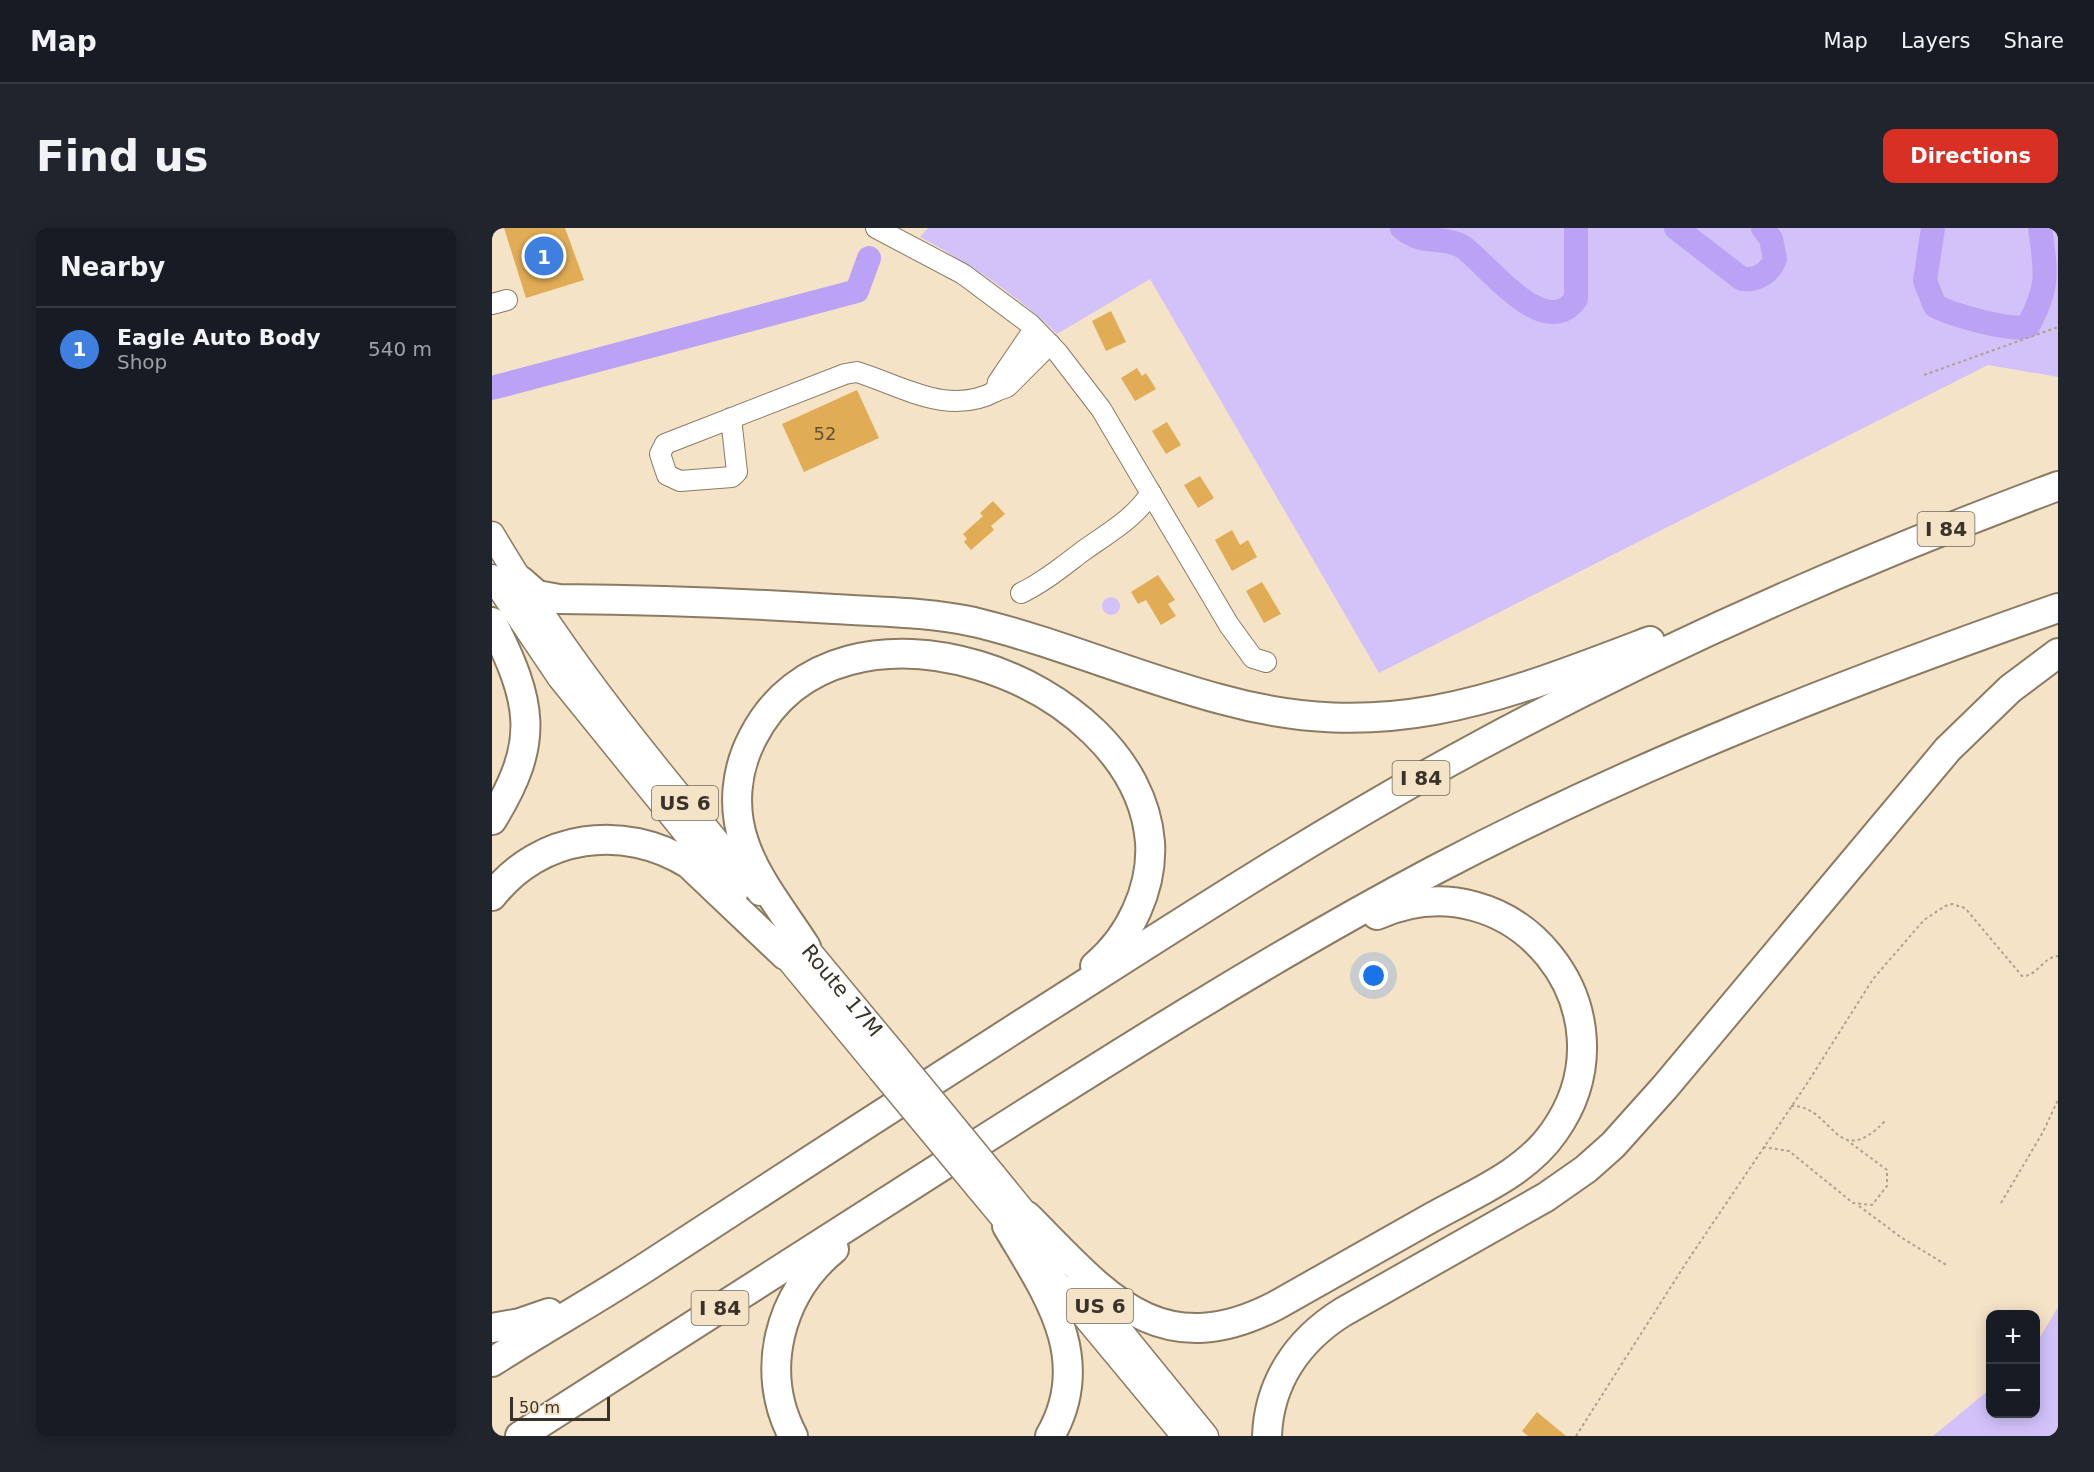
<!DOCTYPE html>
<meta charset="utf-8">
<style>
body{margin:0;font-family:"DejaVu Sans",sans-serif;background:#20242c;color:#f1f3f6}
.controls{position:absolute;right:18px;bottom:18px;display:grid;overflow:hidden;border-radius:12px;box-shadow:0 3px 15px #0003}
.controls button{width:54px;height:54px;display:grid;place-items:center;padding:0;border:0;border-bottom:2px solid #363941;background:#171b24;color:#f1f3f6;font:30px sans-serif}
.scale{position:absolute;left:18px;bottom:15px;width:100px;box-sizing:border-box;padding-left:6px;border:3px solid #393228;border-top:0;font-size:16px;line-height:21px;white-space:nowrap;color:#393228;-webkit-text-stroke:4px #f5e3c8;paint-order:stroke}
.you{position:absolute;left:882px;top:748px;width:21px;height:21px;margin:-15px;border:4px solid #fff;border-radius:50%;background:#1a73e8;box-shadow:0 0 0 9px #1a73e833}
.badge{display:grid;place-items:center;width:39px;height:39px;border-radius:50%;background:#d93025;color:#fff;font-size:20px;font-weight:700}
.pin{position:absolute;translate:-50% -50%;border:3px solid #fff;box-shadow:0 2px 6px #0006}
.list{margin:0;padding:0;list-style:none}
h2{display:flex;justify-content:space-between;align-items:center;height:78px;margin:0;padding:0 24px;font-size:26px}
h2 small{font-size:20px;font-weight:400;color:#9ea1a6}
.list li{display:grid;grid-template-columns:39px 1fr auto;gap:18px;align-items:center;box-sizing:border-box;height:84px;padding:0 24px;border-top:2px solid #363941}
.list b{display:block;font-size:22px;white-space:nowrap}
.list p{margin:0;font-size:20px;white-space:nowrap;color:#9ea1a6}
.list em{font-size:20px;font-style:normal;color:#9ea1a6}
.map{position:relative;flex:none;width:1566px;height:1208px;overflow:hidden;border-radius:12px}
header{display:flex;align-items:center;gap:36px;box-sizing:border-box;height:84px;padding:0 30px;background:#171b24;border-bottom:2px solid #363941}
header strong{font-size:28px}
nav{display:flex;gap:33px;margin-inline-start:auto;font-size:21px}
.intro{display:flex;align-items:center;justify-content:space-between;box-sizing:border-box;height:144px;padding:0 36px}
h1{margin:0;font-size:42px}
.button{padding:15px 27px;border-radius:12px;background:#d93025;color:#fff;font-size:21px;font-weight:700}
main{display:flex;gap:36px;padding:0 36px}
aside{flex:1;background:#171b24;border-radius:12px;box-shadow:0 3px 15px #0003}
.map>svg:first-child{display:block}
.green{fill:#d2c2f9}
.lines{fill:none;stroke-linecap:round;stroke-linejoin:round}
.river{stroke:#bca2f5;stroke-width:24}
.building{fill:#e1ac56}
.minor-casing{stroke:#8c7b63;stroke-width:22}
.major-casing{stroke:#8c7b63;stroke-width:27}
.highway-casing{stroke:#8c7b63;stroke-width:32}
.path{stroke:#b0a28d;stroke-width:2;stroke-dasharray:3 3;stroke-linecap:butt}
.minor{stroke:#fff;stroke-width:20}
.major{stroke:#fff;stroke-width:24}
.highway{stroke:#fff;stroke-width:28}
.major-bridge-casing{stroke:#8c7b63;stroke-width:27;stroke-linecap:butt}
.major-bridge{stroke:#fff;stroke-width:24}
.labels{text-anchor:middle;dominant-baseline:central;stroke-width:6;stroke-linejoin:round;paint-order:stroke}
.number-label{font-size:18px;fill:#635034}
.shield{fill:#f5e3c8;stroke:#716758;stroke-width:1.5}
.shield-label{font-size:20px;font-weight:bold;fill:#393228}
.street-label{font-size:21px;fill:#393228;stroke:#f5e3c8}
</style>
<header>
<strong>Map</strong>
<nav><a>Map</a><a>Layers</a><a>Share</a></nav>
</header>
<div class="intro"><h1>Find us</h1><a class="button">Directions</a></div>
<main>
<aside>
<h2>Nearby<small></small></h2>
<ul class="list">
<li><span class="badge" style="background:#3f7fe0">1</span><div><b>Eagle Auto Body</b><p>Shop</p></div><em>540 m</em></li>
</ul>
</aside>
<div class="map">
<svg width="1566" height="1208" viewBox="0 0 1566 1208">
<rect width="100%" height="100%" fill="#f5e3c8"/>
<g class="green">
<path d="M 436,0 L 1566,0 L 1566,149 L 1496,137 L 887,445 L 658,51 L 565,106 C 524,66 478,36 428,9 Z"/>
<circle cx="619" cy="378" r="9"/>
<polygon points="1566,1079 1566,1208 1441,1208 1498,1161 1498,1186 1544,1186 1544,1116"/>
</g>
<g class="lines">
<g class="river">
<path d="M 910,0 C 931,18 951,7 971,19 C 995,35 1052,115 1084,71 L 1084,0"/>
<path d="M 1184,0 L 1250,51 C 1264,53 1278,45 1283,31 L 1279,11 L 1271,0"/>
<path d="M 1441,0 L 1433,53 L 1443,78 C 1459,86 1521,105 1536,98 C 1558,57 1554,44 1548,0"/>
<polyline points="0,160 365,63 377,30"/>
</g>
</g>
<g class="building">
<polygon points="12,0 73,0 92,52 34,70"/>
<polygon points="619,83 634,114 614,123 600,93"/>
<polygon points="645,140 650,148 654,145 664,161 643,173 629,150"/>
<polygon points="365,162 387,210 312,244 290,196"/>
<polygon points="675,194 689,217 674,226 660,203"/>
<polygon points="708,248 722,270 706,280 692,257"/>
<polygon points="501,273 513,286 499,298 502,302 479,322 472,314 475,311 471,306 491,288 488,285"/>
<polygon points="740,302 748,317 756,312 765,329 740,343 723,312"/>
<polygon points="666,347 683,372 676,376 684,388 669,397 654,372 646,376 639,364"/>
<polygon points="770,354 789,386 772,395 754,363"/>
<polygon points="1045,1184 1074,1208 1036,1208 1030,1203"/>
</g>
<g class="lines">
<defs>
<g id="minor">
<polyline points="384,0 471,46 538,96 566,125 609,181 737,397 761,430 774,434"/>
<polyline points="0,76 15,72"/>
<polyline points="542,101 506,154 504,163 515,159 558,116"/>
<path d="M 239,190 L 245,244 L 240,249 L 188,253 L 175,247 L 168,226 L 173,216 L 353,146 L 365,144 C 410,158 457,189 504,163"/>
<path d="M 529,365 C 552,354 571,338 591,323 C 616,305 642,291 659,265"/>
</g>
<g id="major">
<path d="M 0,306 C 76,436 172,550 268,665"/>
<polyline points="0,349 68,450 243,666"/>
<path id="s1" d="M 302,705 L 406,830"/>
<polyline points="282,714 388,842"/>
<polyline points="502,947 546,1001"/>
<polyline points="486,960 692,1208"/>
<polyline points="587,1052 714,1208"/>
</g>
<g id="highway">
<path d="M 29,353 L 45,367 L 67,371 C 159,372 251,375 342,381 C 389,384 436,384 482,394 C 565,414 645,449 728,471 C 893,517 1006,471 1158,413"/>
<path d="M 0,394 C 40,474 49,513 0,592"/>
<path d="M 0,668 C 48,606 132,595 197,636 L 293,727"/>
<path d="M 314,719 C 293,686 264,651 252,614 C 240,579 244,541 261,509 C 345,344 645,448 658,614 C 661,660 638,709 603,738"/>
<path d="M 535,988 C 612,1065 666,1138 783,1078 C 834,1049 886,1020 937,991 C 981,966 1033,946 1062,904 C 1148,783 1021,626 885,687"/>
<path d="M 515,998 C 554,1064 603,1130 558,1208"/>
<polyline points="0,1100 28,1095 57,1085"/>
<path d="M 0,1134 C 53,1100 109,1069 162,1034 C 285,954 409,873 533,794 C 681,700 827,604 981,521 C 1170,419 1365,333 1566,258"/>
<path d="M 28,1208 C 171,1116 315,1025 458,933 C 617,832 775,731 941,643 C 1142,537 1352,455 1566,380"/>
<path d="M 301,1208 C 267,1144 287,1066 342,1021"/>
<path d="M 775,1208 C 777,1154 806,1112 851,1084 L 1054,969 L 1094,941 L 1121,917 L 1173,859 L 1456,521 L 1518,461 L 1566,425"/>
</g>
</defs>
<use href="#minor" class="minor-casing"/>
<use href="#major" class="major-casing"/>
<use href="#highway" class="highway-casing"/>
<g class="path">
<polyline points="1432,147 1566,99"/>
<path d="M 1299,878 C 1342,877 1343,945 1393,893"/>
<polyline points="1271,919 1297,923 1361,975 1380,977 1395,958 1395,942 1356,913"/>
<polyline points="1509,975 1551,904 1566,872"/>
<polyline points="1367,978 1410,1010 1456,1038"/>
<path d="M 1084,1208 L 1194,1035 L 1316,854 L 1381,751 L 1432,692 L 1453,678 L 1460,676 L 1473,680 L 1530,748 C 1545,749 1551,729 1566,728"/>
</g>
<use href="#minor" class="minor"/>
<use href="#major" class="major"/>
<use href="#highway" class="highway"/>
<defs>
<g id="major-bridge">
<polyline points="406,830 502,947"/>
<polyline points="388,842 486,960"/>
</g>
</defs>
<use href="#major-bridge" class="major-bridge-casing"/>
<use href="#major-bridge" class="major-bridge"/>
</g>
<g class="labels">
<g class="number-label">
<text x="333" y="205">52</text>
</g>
<g class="shield">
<rect x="1425.5" y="284" width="57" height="34" rx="4.5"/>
<rect x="900.5" y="533" width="57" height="34" rx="4.5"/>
<rect x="160" y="558" width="66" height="34" rx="4.5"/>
<rect x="575" y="1061" width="66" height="34" rx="4.5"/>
<rect x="199.5" y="1063" width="57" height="34" rx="4.5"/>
</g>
<g class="shield-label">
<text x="1454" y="301">I 84</text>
<text x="929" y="550">I 84</text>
<text x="193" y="575">US 6</text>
<text x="608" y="1078">US 6</text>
<text x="228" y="1080">I 84</text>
</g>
<g class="street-label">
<text stroke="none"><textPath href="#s1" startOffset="75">Route 17M</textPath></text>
</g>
</g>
</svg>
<div class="controls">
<button>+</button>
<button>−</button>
</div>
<div class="scale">50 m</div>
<div class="you"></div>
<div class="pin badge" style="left:52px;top:28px;background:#3f7fe0">1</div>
</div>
</main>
